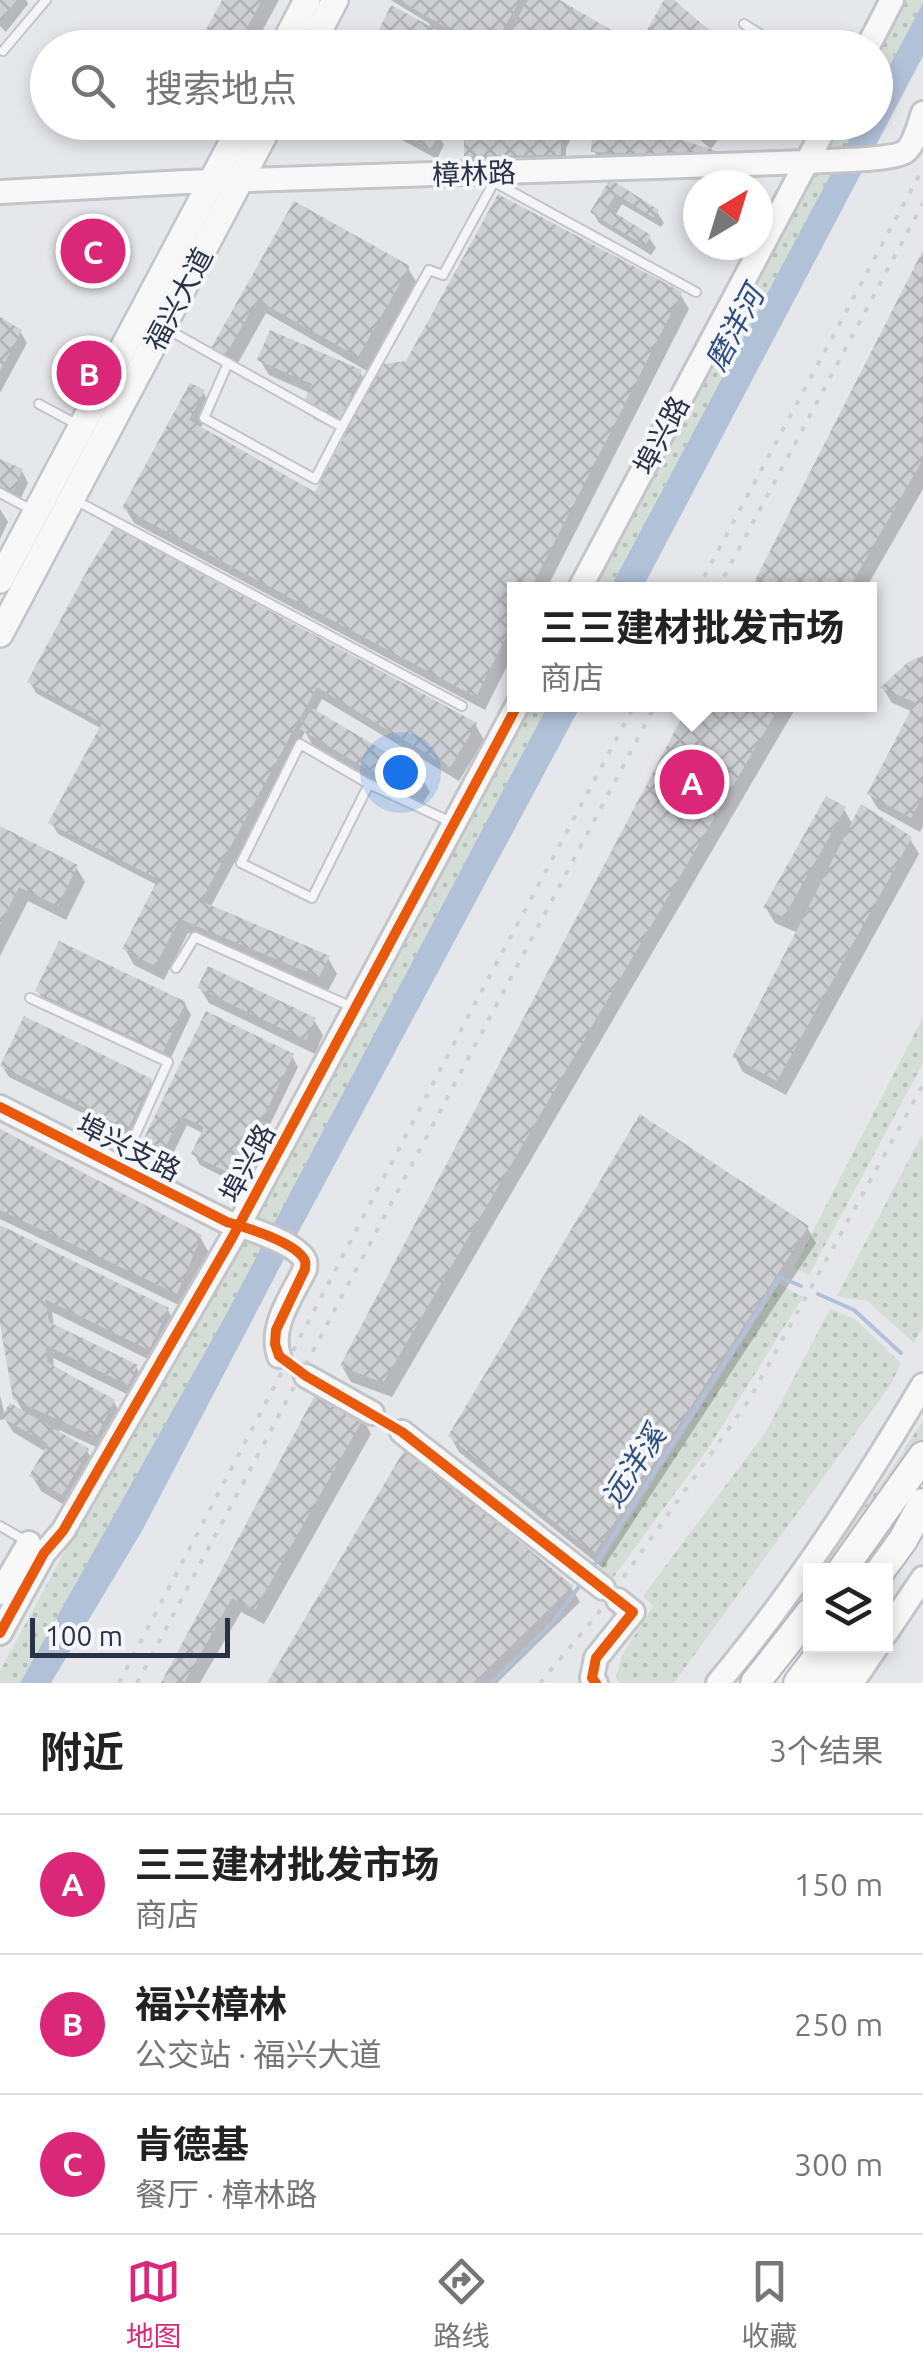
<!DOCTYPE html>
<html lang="zh">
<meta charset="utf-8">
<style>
body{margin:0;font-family:Ubuntu,"Noto Sans SC",sans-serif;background:#f6f6f6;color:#222}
.controls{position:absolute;right:30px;bottom:30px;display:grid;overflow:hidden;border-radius:0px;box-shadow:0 5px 15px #0003}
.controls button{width:90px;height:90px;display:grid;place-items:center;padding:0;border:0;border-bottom:2px solid #e0e0e0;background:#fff;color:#222;font:50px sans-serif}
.compass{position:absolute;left:683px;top:170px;width:90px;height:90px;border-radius:50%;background:#fff;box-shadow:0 5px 15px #0003;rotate:38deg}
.scale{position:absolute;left:30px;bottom:25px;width:200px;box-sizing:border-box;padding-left:10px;border:5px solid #293247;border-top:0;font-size:28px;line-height:35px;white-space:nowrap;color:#293247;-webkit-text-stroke:8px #f4f6f9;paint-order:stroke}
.you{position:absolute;left:400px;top:772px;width:35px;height:35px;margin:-25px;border:8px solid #fff;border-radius:50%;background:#1a73e8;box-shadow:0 0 0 15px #1a73e833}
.badge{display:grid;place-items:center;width:65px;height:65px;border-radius:50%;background:#db2777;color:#fff;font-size:32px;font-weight:700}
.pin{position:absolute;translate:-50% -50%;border:5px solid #fff;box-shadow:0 2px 10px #0006}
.popup{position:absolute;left:507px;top:582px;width:370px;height:130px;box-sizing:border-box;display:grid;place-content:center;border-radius:0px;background:#fff;filter:drop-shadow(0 2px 8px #0005);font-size:32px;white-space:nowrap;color:#767676}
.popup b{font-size:38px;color:#222}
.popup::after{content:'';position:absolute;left:50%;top:100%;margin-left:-20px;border:20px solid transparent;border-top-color:#fff}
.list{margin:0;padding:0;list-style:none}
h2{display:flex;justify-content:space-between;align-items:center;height:130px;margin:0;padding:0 40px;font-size:42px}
h2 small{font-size:32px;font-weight:400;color:#767676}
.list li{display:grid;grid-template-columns:65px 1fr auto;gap:30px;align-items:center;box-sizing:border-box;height:140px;padding:0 40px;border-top:2px solid #e0e0e0}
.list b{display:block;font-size:38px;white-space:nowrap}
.list p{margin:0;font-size:32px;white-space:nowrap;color:#767676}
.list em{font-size:32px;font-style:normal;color:#767676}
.icon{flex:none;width:55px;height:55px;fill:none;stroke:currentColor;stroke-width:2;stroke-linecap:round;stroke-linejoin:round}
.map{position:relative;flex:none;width:923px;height:1683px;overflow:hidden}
.search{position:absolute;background:#fff;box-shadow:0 5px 15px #0003;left:30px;right:30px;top:30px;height:110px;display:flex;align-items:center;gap:25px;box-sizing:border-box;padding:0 35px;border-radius:55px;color:#767676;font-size:38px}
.sheet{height:550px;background:#fff}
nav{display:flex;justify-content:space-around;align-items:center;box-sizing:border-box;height:140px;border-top:2px solid #e0e0e0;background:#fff;font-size:28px;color:#767676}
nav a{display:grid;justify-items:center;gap:5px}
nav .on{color:#db2777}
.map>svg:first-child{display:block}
.green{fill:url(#green-dots)}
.water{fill:#b1c1d8}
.shadow{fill:#0003}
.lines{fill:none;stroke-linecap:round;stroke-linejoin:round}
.stream{stroke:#b1c1d8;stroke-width:4}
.building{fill:url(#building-cross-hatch)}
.lane-casing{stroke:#c3c5c9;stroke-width:12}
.secondary-casing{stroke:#c3c5c9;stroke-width:28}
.primary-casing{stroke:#c1c4c9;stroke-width:30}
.highway-casing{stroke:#b7bac0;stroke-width:32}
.lane{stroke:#f5f5f7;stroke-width:8}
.secondary{stroke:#f8f8f9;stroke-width:22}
.primary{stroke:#f8f8f9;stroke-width:25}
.highway{stroke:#f8f8f9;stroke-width:28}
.rail{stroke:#cecfd2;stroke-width:4;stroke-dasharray:5 10;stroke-linecap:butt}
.cycleway-casing{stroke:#f4f6f9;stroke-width:16}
.cycleway{stroke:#e8590c;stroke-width:10}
.labels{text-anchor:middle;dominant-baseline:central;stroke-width:8;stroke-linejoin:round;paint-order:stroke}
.street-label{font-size:28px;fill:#293247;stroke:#f4f6f9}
.water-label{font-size:30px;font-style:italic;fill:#2e4d80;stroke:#f4f6f9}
</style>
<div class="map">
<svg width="923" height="1683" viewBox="0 0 923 1683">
<defs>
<pattern id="green-dots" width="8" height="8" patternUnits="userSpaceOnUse" patternTransform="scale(2.5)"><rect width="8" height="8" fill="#d4ded6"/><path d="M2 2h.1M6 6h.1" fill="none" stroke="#b6bfb9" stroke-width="1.8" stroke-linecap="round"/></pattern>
<pattern id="building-cross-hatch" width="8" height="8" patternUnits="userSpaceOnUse" patternTransform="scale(2.5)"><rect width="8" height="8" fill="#cecfd3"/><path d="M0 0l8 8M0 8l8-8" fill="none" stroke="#b1b2b6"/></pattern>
</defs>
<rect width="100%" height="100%" fill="#e5e7eb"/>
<g class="green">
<polygon points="896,0 923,0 923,3 876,90 876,48"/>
<polygon points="832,123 858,123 609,589 583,590"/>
<polygon points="522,705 548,705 223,1320 20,1683 0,1683 0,1671"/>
<polygon points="923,1017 923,1063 809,1275 794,1268"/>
<polygon points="923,1133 923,1326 914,1343 867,1301 837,1296"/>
<polygon points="779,1284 803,1297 709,1447 612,1579 597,1569"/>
<polygon points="830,1309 855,1319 901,1363 891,1384 674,1683 620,1683 616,1678 622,1655 653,1606 643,1596 765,1433"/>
<polygon points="923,1420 923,1439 881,1505 832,1570 819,1570 895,1464"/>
</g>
<g class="water">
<polygon points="923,3 923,56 642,589 609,590 858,123 876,122 876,91"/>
<polygon points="548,705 581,705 283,1261 143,1529 51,1683 20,1683 223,1320"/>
</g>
<g class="shadow">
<polygon points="0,0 26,0 28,4 6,32 0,26"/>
<polygon points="225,0 279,0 253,48 199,48"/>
<polygon points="391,0 555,0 637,48 512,48 508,41 505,48 373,48 428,28 430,24"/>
<polygon points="369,122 416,122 438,134 444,145 437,159"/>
<polygon points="484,122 580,122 566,148 566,166 473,166 467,155 513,138"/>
<polygon points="596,122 623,122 615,133 726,158 600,162 594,151"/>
<polygon points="678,122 724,122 727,128 711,149"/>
<polygon points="741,122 765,122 756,135"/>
<polygon points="611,183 657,212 664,223 661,227 622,204 615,216 649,237 656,248 651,255 599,223 593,212"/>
<polygon points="295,204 408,268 417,283 367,371 266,313 233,372 222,365 213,350"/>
<polygon points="75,251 112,253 116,260 108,274 79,258"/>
<polygon points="923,255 923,489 865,590 753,590"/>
<polygon points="680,294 689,309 546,590 514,590 514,652 485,710 134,523 125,508 203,392 212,408 200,429 316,495 348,434 314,419 306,404 310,393 269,375 260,360 360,372 371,391"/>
<polygon points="0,320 20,331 27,343 0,393"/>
<polygon points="0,461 22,471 28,483 19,502 0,493"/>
<polygon points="0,509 8,522 0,539"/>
<polygon points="92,566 475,724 484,740 459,781 322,699 315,712 421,776 430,792 419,809 312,744 305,732 210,908 328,958 337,974 328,991 188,933 164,980 134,965 125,949 157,885 58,834 51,822 102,729 36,693 30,682"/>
<polygon points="923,659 923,826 920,832 878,809 869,794 913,712 892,703 883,688"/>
<polygon points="692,704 798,704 392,1397 351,1382 342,1366"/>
<polygon points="844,809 853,825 910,839 919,854 786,1095 743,1072 735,1057 798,933 775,923 766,908"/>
<polygon points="0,829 76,867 85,882 66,920 28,901 0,956"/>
<polygon points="200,988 314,1020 323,1035 315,1054 209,1003"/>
<polygon points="38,991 185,1004 191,1015 169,1062 44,1002"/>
<polygon points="207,1014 292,1056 298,1067 246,1174 234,1182 200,1165 194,1154 204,1134 187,1125 170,1160 152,1151 146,1140"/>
<polygon points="2,1066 151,1081 157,1092 135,1139 9,1077"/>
<polygon points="0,1133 200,1237 209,1253 185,1308 0,1219"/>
<polygon points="807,1227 816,1243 603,1568 459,1452 450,1436"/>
<polygon points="0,1228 168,1310 176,1326 158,1364 52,1312 54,1327 136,1367 145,1382 137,1399 53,1358 54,1369 114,1402 122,1417 105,1451 59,1430 58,1434 87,1451 96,1466 71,1509 41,1491 32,1476 46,1452 13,1432 5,1419 0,1420 0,1395 5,1416 25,1415 16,1399 0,1309"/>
<polygon points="363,1418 371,1434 264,1624 241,1612 200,1683 164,1683"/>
<polygon points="571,1587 580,1602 497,1683 270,1683"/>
</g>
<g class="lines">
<g class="stream">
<polyline points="818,1294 854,1310 901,1353"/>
<polyline points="592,1569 780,1277 801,1286"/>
<polyline points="491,1683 552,1623 581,1584"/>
</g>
</g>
<g class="building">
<polygon points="0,0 17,0 0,21"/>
<polygon points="222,0 262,0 236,48 196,48"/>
<polygon points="399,0 520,0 492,48 481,48"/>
<polygon points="528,0 560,0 642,48 518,48 505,40"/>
<polygon points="664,0 674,0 730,48 659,48 644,35"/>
<polygon points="391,5 471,48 370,48"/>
<polygon points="381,122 421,122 440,132 431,149"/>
<polygon points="495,122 568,122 561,136 561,155 464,156 464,136 519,136"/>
<polygon points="593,122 608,122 605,126 609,130 657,132 719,152 719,156 591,152"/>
<polygon points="682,122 717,122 704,140"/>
<polygon points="610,179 659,210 654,218 616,194 607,208 651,235 645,246 590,212"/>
<polygon points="498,194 682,292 530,590 514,590 514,621 476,697 122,508 190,383 205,390 189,420 315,492 382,364 406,361"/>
<polygon points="294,201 410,266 358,357 257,300 224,358 210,350"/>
<polygon points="82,233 114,251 104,269 72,251"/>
<polygon points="923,250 923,459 848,590 750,590"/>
<polygon points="0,317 22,330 0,371"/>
<polygon points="270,330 362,370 340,421 303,404 312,384 257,360"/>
<polygon points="0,459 23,469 13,492 0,486"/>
<polygon points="114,527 477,723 450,768 317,687 201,901 330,956 319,977 180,919 155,966 122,949 158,879 48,823 102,723 27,682 90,565"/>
<polygon points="923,656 923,796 911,818 867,794 915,702 880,688 908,662"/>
<polygon points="689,704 781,704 383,1383 340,1366"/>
<polygon points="312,708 423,774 410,795 300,729"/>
<polygon points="826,796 846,807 784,917 763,908"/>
<polygon points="861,804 912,837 777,1081 732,1057"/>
<polygon points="0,826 78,865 58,906 19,887 0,925"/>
<polygon points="59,941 186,1002 163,1052 35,991"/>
<polygon points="208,966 316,1018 306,1040 197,988"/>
<polygon points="206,1011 294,1054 241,1163 227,1172 191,1154 204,1127 181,1116 164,1150 143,1140"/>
<polygon points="24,1016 152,1079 128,1129 0,1066"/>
<polygon points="640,1114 809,1226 594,1554 448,1436"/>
<polygon points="0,1129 202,1235 177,1294 0,1210"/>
<polygon points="0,1225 169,1308 149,1350 45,1299 49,1322 138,1365 128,1385 46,1345 47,1362 115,1400 96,1437 13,1399 0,1324"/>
<polygon points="315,1395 364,1417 255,1610 232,1598 184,1683 161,1683"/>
<polygon points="10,1403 89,1449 62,1495 29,1476 48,1444 1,1417"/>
<polygon points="406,1447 573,1586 473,1683 267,1683"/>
</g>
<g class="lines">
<defs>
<g id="lane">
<polyline points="744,24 782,48"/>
<polyline points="3,51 46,0"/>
<polyline points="167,329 342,427 429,270 443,275 494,182 696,292"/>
<polyline points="228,363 204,418 315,479 342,427"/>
<polyline points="39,404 78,425"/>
<polyline points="0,493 32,510"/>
<polyline points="75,500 462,706"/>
<polygon points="300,744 369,784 312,898 241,863"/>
<polyline points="369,784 451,822"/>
<polyline points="176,968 195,937 352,1007"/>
<polyline points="30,998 168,1062 122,1164"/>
<polyline points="0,1526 26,1541"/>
</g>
<g id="secondary">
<polyline points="867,48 892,0"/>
<path d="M 0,192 L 186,182 L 807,162 C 827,160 894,161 906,151 C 915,143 919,124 923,113"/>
<polyline points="579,590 828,122"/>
<path d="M 0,1107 L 227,1222 C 245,1227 298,1243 305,1261 C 306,1263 305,1266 305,1269 C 292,1296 269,1326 279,1356"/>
<polyline points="306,1376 372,1413"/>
<polyline points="402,1432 603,1588"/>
<polyline points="0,1593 29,1543"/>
<polyline points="0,1633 44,1553 63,1531 232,1238 518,704"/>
<polyline points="886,1633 923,1578"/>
<polyline points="596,1683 592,1678 596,1658 633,1612 618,1600"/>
<path d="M 718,1683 C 796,1590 861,1489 923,1385"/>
<polyline points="852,1683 877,1646"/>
</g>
<g id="primary">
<polyline points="282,48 307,0"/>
<polyline points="310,48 335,0"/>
<polyline points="0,580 243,122"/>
<polyline points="0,634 271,122"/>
</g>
<g id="highway">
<polyline points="842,1570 923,1456"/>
<polyline points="881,1570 903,1540 923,1503"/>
<polyline points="755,1683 810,1613"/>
<polyline points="798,1683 826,1646"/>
<polyline points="826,1683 847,1646"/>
</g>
</defs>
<use href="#lane" class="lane-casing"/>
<use href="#secondary" class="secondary-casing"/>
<use href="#primary" class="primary-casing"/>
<use href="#highway" class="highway-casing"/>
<use href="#lane" class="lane"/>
<use href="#secondary" class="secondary"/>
<use href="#primary" class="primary"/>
<use href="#highway" class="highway"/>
<g class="rail">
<polyline points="697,590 923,168"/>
<polyline points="717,590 923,203"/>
<polyline points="119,1683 470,1013 635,704"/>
<polyline points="137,1683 656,704"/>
<polyline points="540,1683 596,1616 749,1400 923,1085"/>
</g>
<defs>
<g id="cycleway">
<path d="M 0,1107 L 227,1222 C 245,1227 298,1243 305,1261 C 306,1263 305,1266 305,1269 L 276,1330 L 275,1344 L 279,1356 L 306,1376 L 402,1432 L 633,1612 L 596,1658 L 592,1678 L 596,1683"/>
<polyline points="0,1633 44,1553 63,1531 232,1238 518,704"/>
</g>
</defs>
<use href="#cycleway" class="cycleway-casing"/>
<use href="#cycleway" class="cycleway"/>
</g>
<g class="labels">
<g class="street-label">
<text transform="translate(474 173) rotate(-2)">樟林路</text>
<text transform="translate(178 299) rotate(-62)">福兴大道</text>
<text transform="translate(661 435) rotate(-62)">埠兴路</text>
<text transform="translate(129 1147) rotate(27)">埠兴支路</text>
<text transform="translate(247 1163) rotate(-62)">埠兴路</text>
</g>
<g class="water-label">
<text transform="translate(734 328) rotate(-62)">磨洋河</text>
<text transform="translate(633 1466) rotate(-57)">远洋溪</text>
</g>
</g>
</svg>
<div class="controls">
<button><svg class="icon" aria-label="layers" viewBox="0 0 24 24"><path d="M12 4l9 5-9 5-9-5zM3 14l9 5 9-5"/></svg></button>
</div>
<svg class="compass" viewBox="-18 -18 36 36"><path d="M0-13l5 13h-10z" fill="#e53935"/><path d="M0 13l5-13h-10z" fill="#767676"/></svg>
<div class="scale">100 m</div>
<div class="you"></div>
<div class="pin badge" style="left:692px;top:782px">A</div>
<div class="popup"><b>三三建材批发市场</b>商店</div>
<div class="pin badge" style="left:89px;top:373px">B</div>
<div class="pin badge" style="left:93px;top:251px">C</div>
<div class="search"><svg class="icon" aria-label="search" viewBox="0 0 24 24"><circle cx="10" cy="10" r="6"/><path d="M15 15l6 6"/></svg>搜索地点</div>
</div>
<section class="sheet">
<h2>附近<small>3个结果</small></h2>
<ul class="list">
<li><span class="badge">A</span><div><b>三三建材批发市场</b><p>商店</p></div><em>150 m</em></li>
<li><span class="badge">B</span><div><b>福兴樟林</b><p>公交站 · 福兴大道</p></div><em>250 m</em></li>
<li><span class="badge">C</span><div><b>肯德基</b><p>餐厅 · 樟林路</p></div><em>300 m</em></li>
</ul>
</section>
<nav>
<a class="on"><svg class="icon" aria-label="map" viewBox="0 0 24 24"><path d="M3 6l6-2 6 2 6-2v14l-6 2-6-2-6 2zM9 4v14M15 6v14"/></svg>地图</a>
<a><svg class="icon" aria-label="directions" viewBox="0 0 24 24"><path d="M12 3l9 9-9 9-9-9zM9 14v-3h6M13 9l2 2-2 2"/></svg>路线</a>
<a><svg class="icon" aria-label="saved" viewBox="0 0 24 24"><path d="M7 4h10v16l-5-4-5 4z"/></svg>收藏</a>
</nav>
